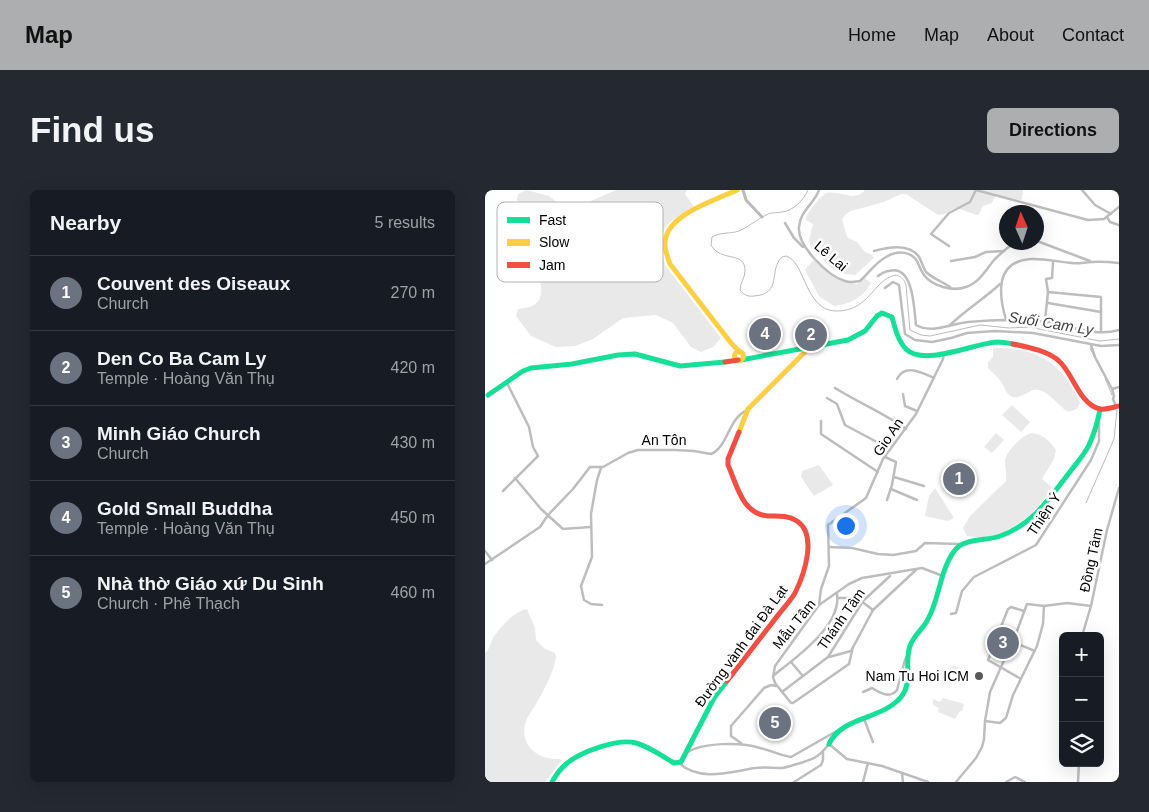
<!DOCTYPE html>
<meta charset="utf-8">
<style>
body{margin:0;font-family:Arial,sans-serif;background:#242831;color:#f1f3f6}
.controls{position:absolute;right:15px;bottom:15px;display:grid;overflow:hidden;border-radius:8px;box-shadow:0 5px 20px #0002}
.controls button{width:45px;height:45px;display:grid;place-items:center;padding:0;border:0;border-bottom:1px solid #363941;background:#171b24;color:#f1f3f6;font:25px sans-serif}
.compass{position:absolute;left:514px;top:15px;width:45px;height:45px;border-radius:50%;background:#171b24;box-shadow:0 5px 20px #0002;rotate:357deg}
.you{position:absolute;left:360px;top:335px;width:18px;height:18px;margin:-12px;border:4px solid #fff;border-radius:50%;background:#1a73e8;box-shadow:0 0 0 8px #1a73e833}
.badge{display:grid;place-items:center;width:32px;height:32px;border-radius:50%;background:#adaeaf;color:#fff;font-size:16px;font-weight:700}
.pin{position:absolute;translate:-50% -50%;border:2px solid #fff;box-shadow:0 1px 5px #0006}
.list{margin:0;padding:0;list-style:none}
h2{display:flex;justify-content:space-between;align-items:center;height:65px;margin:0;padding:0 20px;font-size:21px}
h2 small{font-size:16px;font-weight:400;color:#9ea1a6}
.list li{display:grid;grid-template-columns:32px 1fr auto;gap:15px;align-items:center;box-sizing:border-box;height:75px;padding:0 20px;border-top:1px solid #363941}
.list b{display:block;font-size:19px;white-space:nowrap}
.list p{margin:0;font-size:16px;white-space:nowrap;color:#9ea1a6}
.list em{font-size:16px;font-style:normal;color:#9ea1a6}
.icon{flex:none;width:28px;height:28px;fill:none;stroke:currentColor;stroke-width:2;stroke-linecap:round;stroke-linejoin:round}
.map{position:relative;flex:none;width:634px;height:592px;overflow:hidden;border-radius:8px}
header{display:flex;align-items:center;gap:30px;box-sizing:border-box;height:70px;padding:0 25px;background:#adaeaf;color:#111}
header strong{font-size:24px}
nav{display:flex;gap:28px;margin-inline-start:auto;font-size:18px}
.intro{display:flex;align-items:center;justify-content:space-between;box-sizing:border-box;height:120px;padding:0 30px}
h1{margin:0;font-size:35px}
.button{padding:12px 22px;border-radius:8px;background:#adaeaf;color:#111;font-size:18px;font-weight:700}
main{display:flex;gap:30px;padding:0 30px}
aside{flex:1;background:#171b24;border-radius:8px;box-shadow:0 5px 20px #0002}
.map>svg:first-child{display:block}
.green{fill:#e9e9e9}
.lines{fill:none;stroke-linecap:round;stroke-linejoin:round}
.stream{stroke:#bbb;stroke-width:1}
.canal{stroke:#bbb;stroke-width:3}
.street{stroke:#bdbdbd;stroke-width:2.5}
.fast{stroke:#16e098;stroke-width:5}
.slow{stroke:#ffcf43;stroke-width:5}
.jam{stroke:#f24e42;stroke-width:5}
.poi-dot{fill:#595959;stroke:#fff;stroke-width:2}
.labels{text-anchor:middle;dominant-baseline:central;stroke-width:5;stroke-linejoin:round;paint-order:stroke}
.street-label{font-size:14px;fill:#000;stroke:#fff}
.poi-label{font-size:14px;fill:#000;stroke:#fff;text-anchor:end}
.water-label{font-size:15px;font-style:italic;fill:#3f3f3f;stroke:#fff}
.key{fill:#fff;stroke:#b2b2b2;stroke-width:1}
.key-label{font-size:14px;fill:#000}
</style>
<header>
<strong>Map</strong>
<nav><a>Home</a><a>Map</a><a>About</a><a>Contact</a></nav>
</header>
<div class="intro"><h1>Find us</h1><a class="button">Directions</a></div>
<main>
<aside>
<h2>Nearby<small>5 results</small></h2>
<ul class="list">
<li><span class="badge" style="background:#6b7280">1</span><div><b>Couvent des Oiseaux</b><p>Church</p></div><em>270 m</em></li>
<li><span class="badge" style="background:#6b7280">2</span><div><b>Den Co Ba Cam Ly</b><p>Temple · Hoàng Văn Thụ</p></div><em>420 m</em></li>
<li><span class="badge" style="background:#6b7280">3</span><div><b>Minh Giáo Church</b><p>Church</p></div><em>430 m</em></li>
<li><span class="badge" style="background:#6b7280">4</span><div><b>Gold Small Buddha</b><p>Temple · Hoàng Văn Thụ</p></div><em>450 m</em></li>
<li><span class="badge" style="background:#6b7280">5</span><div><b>Nhà thờ Giáo xứ Du Sinh</b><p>Church · Phê Thạch</p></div><em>460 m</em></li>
</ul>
</aside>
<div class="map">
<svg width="634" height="592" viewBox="0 0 634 592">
<rect width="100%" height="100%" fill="#fff"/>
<g class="green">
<path d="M 41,0 L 64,6 L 78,17 L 90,18 L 131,0 L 202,0 L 200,4 L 209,17 C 179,34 170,39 180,75 L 236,148 L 228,157 L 216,162 L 206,157 L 188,133 L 171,125 L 138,128 L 108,149 L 91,156 L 71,157 L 46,146 L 31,126 L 33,119 C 40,118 50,117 54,110 C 61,96 47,66 45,50 C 44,44 45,36 43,30 C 41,23 35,17 32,10 L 33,4 Z"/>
<path d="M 380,0 L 538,0 L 537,9 L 535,10 L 511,5 L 507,13 L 498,16 L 494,24 L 492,25 L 472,18 L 467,19 L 460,24 L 453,25 L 421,4 L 416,4 L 399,12 L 366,21 L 361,24 L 357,29 L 362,47 L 372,52 L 380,62 L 387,65 L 389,68 L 370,85 L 360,84 L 349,80 L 326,58 L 324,50 L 328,34 L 321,30 L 321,27 C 324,21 336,5 342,3 C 356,0 369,13 380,0 Z"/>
<path d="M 328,70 L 354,90 L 372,94 L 380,88 L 386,93 C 378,108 365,114 349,116 L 334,106 L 320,80 Z"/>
<path d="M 508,158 C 552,157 578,173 595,213 L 592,219 L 583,222 C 574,216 565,203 554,200 C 548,198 545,202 540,204 C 522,214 522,199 514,189 C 511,185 506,182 503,178 L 503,172 L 508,167 Z"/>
<polygon points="527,215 545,232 536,242 517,225"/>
<polygon points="511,243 519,250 507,263 499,257"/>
<path d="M 546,243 C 558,244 565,251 571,260 L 569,269 L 557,289 L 567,297 C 551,325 517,353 482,346 L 478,338 L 485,326 L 521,291 C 522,284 520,278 520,271 C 521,261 537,246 546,243 Z"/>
<polygon points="334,275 348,295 329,306 316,287 317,281"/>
<polygon points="450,298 469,328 463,331 440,326 444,306"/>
<path d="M 42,419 L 50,438 L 51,450 L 60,459 L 70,463 L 71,468 C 68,484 59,500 51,514 C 48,520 43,525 41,531 C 33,555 53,570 75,569 L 76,571 L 60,592 L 0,592 L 0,463 C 5,459 5,454 8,448 C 15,437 28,422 42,419 Z"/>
<polygon points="468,475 477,479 472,493 466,480"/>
<polygon points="458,508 479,514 477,521 475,521 470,529 453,522 454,518 448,515 448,509 455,512"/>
</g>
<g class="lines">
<g class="stream">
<path d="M 323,0 C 319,10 308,21 297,22 C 291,23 286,22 281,25 C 272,29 264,37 254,41 C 245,44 235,42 227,47 L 226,55 C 236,73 260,60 260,81 C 260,88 255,93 255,100 C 259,105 263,107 269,106 C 298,104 283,80 297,67 L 301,66 C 320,71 320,120 350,121 C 385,122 387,90 411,85 C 417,87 419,89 421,95 L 425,140 L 436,145 L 445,146 L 495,135 L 524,138 L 544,137 L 615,151 L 634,149"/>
<polyline points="605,158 617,182"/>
<polyline points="620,188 627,205"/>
<polyline points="601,313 629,249 632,220"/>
</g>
<polyline class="canal" points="258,0 261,10 277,27"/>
<g class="street">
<path d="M 334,0 C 329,14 315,21 314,37 C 312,56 343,86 360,91 C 365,93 369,92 375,91 C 384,83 390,73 401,67 C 411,61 425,60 432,71 C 434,75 436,81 439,85 C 447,96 468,102 481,97 C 494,93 501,80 509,70 C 515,64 522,58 530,52"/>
<polyline points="597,0 610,15 626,24"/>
<polyline points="622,27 625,32 634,35"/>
<polyline points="300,33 309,48 318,57"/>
<polyline points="552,51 605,71"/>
<polyline points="464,56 446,44 464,23 485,12 491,0 603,30 619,29 634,17"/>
<path d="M 389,61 C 403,57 425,53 434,67 C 437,72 438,78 441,82 C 447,88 458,92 465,97"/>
<polyline points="466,71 490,67 501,62 519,61"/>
<path d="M 393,86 C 396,84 400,81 404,81 C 429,74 429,120 431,135 C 447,144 465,134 483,132 C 495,131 508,130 521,130 C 534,131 550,130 563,132 C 585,136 611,147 634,140"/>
<polyline points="400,98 408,92 414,95 420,144 430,150 447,152 466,148 482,143 510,141 548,143 616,156 634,155"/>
<polyline points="563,102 561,89 567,88 568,72"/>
<polyline points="563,113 616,122"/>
<path d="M 521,130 C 514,106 509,72 545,69 C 558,68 574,72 587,73 C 594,74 600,72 607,72 C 616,71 625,72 634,73"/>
<polyline points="560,131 563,102 616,107 616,142"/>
<path d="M 464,136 C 480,120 499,109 515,94"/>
<polyline points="606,155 610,167 627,199 634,197"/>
<path d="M 412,189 C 420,173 437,183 449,188"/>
<path d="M 350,198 C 374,213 399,223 421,239"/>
<polyline points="627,199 629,206 628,209 631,216"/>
<polyline points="418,204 420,216 432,221"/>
<polyline points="342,208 352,214 360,235 405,259"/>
<polyline points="336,231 336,244 393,282"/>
<polyline points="400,267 411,272 407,295 402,310"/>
<polyline points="116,278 112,290 106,324 107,367 96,396 99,410 106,414 117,415"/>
<polyline points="409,287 439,296"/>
<polyline points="30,288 56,319 78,339 105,337"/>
<polyline points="406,299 432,310"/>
<polyline points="18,301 53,266 48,257 44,237 22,193"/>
<polyline points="344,357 367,358 393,364 408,365 431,361 440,353 474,354"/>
<polyline points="0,361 7,370"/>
<path d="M 0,374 L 55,337 L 63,325 L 88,299 L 105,277 L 118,277 L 143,263 L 153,260 L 190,260 L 209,261 L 226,264 C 244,256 243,227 263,220"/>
<polyline points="353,408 372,408 388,420"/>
<polyline points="334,415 336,399 344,376 343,335 381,308 398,269 431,224 458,169 459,164"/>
<polyline points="466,424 471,423 477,401 489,387 551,355 606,270 614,251 614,229"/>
<polyline points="597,446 606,416 622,340 634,298"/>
<polyline points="528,452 550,461"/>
<polyline points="368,457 364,474 308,513 306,513 290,493 288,487 290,476 334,415 364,394 377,388 437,378 458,386"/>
<polyline points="344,467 366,461 388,420 432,379"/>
<polyline points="306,472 317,485"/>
<path d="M 288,486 C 310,468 357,436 352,404"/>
<polyline points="536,489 503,470 523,419 526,417 539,421"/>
<polyline points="297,502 343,467 378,411 405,386"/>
<path d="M 378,502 L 387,498 C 395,503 405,509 412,500 L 420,470 L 422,466"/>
<polyline points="379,529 388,552"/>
<polyline points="500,531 515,533 521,528 528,505 552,456 558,434 559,416"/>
<polyline points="256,553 246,546 246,536 279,498 286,495 291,496"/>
<path d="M 201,563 C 218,552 257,552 275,558 C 285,560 296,566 306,567 L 357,538"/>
<path d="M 194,573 C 215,592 245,582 270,578 C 279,577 288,578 297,578 C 302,577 308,575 312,574 C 329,569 333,568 344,554 L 362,569 L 397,576 L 443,592"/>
<polyline points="417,583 418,592"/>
<polyline points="309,592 336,575 338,570 338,562"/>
<polyline points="378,592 383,573"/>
<polyline points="471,592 491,568 497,557 499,549 500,531 505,502 532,441 542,414 559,416 582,413 606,416"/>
<polyline points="521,592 530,587 540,592"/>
<polyline points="593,592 594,573"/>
</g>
<g class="fast">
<path d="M 256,170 L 363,150 L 380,141 L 392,126 L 397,123 L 407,127 C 410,138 413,151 421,159 C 439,177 490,153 512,152 C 518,152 523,153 528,154"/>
<polyline points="3,205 38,181 46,178 87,174 133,165 150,164 195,176 240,172"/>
<path d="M 344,554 C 357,526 397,530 416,507 C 428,493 419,472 425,456 C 428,446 437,440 442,431 C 455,409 454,381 470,360 C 479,348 502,351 515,346 C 547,335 565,308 584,283 C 591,274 599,265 604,255 C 609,244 613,231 615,219"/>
<path d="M 67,592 C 71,585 75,579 81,574 C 95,562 133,548 151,553 C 165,557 177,566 189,573 L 196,572 L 229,508 L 242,491"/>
</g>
<g class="slow">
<path d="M 252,0 C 231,10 187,23 181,47 C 178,56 182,65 185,74 L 246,153 L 255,162"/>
<circle cx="254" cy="166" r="4.5"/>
<polyline points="254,242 263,219 323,159"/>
</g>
<g class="jam">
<path d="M 528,154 C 543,157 564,161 575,172 C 588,184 595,215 615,219 C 620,220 629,217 634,216"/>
<polyline points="240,172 253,170"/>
<path d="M 242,491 C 257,472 272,452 287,433 C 294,423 304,413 310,403 C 319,385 333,345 312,331 C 303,325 293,326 283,326 C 257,324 252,295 243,275 L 243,269 L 254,242"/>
</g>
</g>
<circle class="poi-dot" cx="494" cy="486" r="5"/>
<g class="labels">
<g class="street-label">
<text transform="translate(346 66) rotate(40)">Lê Lai</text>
<text transform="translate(403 247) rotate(-56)">Gio An</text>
<text x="179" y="250">An Tôn</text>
<text transform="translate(559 324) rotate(-56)">Thiện Ý</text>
<text transform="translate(606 370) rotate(-78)">Đồng Tâm</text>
<text transform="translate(356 429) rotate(-55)">Thánh Tâm</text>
<text transform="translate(309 434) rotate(-51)">Mẫu Tâm</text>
<text transform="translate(256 456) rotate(-54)">Đường vành đai Đà Lạt</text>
</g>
<g class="poi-label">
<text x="484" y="486">Nam Tu Hoi ICM</text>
</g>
<g class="water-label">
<text transform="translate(566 133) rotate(9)">Suối Cam Ly</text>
</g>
</g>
<rect x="12" y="12" width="166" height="80" rx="8" class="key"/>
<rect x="22" y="27" width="23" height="6" fill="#16e098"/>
<rect x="22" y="49" width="23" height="7" fill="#ffcf43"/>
<rect x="22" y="72" width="23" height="6" fill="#f24e42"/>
<g class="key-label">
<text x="54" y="35">Fast</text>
<text x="54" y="57">Slow</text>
<text x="54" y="80">Jam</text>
</g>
</svg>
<div class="controls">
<button>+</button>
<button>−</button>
<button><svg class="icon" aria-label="layers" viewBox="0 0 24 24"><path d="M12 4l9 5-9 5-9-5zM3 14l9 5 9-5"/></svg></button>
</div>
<svg class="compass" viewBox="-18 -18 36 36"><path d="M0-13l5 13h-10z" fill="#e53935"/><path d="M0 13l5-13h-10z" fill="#9ea1a6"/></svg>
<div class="you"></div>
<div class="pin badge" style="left:474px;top:289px;background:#6b7280">1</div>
<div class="pin badge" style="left:326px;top:145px;background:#6b7280">2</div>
<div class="pin badge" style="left:518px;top:453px;background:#6b7280">3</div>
<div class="pin badge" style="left:280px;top:144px;background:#6b7280">4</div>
<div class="pin badge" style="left:290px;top:533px;background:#6b7280">5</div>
</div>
</main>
